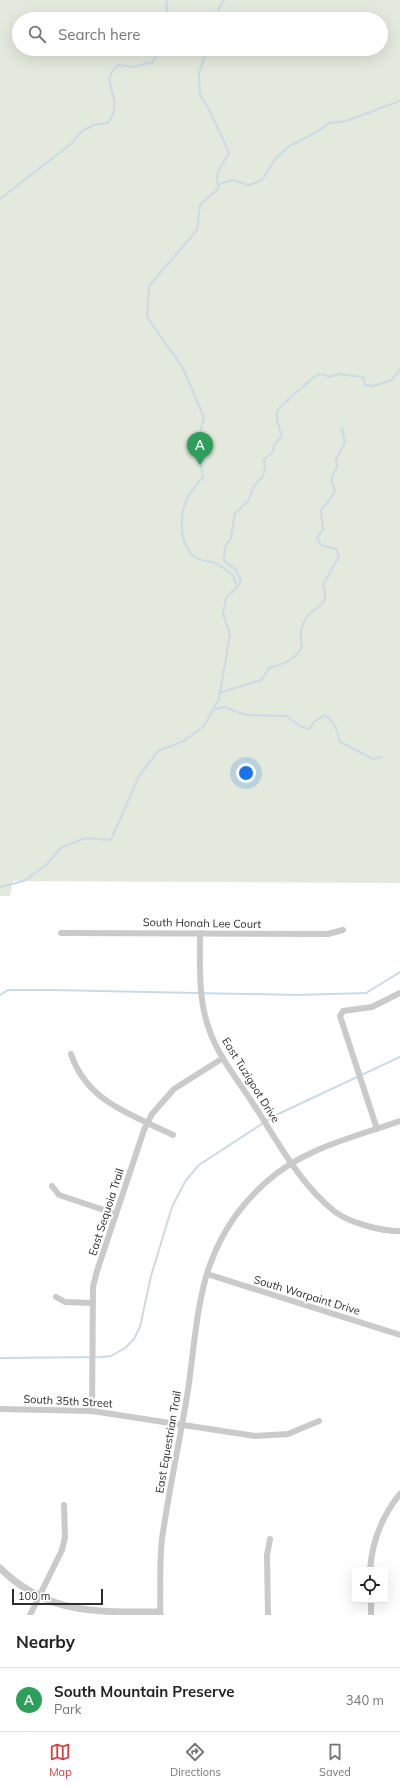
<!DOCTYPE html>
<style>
body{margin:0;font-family:Mulish,sans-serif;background:#f2f2f2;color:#222}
.controls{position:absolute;right:12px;bottom:12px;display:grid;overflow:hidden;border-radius:0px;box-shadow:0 4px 16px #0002}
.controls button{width:36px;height:36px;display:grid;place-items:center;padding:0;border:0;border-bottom:1px solid #e0e0e0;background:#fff;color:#222;font:20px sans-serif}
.scale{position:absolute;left:12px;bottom:10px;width:91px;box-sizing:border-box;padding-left:4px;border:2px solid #2d2d2d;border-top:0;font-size:11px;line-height:14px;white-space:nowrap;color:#2d2d2d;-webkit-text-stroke:3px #fff;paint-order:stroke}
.you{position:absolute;left:246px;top:773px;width:14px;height:14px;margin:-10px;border:3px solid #fff;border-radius:50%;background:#1a73e8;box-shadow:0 0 0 6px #1a73e833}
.badge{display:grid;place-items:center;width:26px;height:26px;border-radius:50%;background:#d34044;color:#fff;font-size:13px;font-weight:700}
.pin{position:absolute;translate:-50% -33px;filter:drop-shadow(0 1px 2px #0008)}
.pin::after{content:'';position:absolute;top:21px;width:14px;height:12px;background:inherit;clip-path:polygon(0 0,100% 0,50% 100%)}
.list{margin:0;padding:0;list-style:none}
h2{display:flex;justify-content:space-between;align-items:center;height:52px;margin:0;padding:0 16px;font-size:17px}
h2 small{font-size:13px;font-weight:400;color:#767676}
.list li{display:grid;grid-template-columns:26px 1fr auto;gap:12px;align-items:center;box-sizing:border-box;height:64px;padding:0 16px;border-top:1px solid #e0e0e0}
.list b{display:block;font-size:15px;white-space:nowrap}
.list p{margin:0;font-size:13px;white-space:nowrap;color:#767676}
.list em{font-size:13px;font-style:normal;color:#767676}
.icon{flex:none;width:22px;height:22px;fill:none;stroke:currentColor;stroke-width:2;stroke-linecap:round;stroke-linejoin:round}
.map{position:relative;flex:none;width:400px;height:1615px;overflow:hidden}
.search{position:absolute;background:#fff;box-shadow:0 4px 16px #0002;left:12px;right:12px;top:12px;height:44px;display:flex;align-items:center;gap:10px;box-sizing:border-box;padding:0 14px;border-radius:22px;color:#767676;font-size:15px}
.sheet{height:116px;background:#fff}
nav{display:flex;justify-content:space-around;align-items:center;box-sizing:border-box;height:56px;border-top:1px solid #e0e0e0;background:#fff;font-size:11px;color:#767676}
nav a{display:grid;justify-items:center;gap:2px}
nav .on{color:#d34044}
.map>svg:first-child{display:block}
.green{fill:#e3e9dc;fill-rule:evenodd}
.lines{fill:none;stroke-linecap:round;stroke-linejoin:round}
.stream{stroke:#cadbe7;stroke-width:2}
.minor{stroke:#cacaca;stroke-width:6}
.tertiary{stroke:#cacaca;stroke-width:7}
.labels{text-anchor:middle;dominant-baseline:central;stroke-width:4;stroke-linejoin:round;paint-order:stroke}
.street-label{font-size:11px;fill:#2d2d2d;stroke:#fff}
</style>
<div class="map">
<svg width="400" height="1615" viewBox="0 0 400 1615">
<rect width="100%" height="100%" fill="#fff"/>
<path class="green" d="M 0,0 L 400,0 L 400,883 L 13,881 L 10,896 L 0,896 ZM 19,19 L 381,19 L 381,49 L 19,49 Z"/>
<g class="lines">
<g class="stream">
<polyline points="166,0 167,8 166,19"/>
<polyline points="216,19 219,8 224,0"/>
<polyline points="219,184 233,180 249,185 262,180 276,158 288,147 317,132 329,123 346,121 400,101"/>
<path d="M 0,199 L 72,143 L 82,131 L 94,125 L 108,123 C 127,97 96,83 118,65 L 134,67 L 153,62 L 159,49"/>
<path d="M 237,587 L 241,581 L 236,570 L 224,560 L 225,547 L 231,538 L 235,513 L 249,500 L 253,487 L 263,476 L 265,468 L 264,459 L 273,452 L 274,445 L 282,436 C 279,427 273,415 280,407 L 314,377 L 320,374 L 330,377 L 339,374 L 363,377 L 365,385 L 373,386 L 392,380 L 400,369"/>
<path d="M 219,693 L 261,680 L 270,667 C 283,665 295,659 302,647 C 299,635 301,624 309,614 C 313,610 319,608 322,604 C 327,598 325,591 323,585 L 339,556 L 336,549 L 321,545 L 317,538 L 323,530 L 321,510 L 329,501 L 335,491 C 331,481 330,477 337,468 L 336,459 L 345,443 L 342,428"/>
<path d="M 214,709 L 224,707 L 246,715 L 286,716 L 300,726 L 309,729 L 314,722 L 325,715 C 334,723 338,729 339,741 L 373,759 L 381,757"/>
<path d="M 0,887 L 24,881 L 46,865 L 62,847 L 86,838 L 111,840 L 139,776 L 158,751 L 184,741 L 204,726 L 219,699 L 230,635 L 223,614 L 226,598 L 237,587 L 233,575 C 227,571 221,566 215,563 C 209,561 202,561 197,558 C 178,547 179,513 188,497 C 192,489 198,483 203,477 L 197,444 L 204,418 L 183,368 L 147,317 L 149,286 L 197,230 L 200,205 L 219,188 C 213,173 222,166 229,153 L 208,107 L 200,95 L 199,74 L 207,49"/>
<polyline points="0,995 8,990 52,990 297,995 366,993 400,972"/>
<polyline points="0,1358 102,1357 111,1356 125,1348 134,1339 140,1327 151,1276 172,1207 186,1180 199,1165 274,1116 400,1057"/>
</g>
<g class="minor">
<polyline points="61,933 328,934 343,930"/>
<path d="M 200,933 C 200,965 198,999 209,1029 C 218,1056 237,1079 252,1102 C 277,1140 298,1182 334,1211 C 347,1222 383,1232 400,1231"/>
<path d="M 71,1054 C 87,1102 131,1114 173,1135"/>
<polyline points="377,1129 340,1016 343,1011 372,1007 400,993"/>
<polyline points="52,1186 59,1195 116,1214"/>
<polyline points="207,1274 400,1335"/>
<polyline points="56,1297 65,1302 92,1303"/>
<polyline points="0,1409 92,1411 255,1436 288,1434 319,1421"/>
<polyline points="92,1411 93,1287 97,1271 144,1130 152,1114 174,1089 223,1058"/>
<path d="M 370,1570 C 372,1541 382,1516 400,1494"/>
<polyline points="371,1600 371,1615"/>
<path d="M 160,1612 C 161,1588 159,1563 162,1539 C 169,1489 180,1440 188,1390 C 194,1350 197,1294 213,1257 C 224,1229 242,1204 264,1184 C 301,1149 354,1137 400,1121"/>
<polyline points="30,1615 62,1550 65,1537 64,1505"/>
<polyline points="268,1615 267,1555 270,1539"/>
</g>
<path class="tertiary" d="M 0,1568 C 47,1615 98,1612 160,1612 L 160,1615"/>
</g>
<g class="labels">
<g class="street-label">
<text transform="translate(202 923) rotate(1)">South Honah Lee Court</text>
<text transform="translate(251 1080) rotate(58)">East Tuzigoot Drive</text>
<text transform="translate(106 1212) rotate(-72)">East Sequoia Trail</text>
<text transform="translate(307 1295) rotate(17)">South Warpaint Drive</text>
<text transform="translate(68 1401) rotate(3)">South 35th Street</text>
<text transform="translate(168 1442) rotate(-80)">East Equestrian Trail</text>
</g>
</g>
</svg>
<div class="controls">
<button><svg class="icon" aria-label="locate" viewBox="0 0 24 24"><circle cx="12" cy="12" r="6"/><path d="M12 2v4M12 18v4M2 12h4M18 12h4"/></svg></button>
</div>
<div class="scale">100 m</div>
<div class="you"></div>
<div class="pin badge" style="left:200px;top:465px;background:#2e9e5b">A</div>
<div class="search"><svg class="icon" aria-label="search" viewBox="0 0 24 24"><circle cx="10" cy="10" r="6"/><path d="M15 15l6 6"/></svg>Search here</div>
</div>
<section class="sheet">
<h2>Nearby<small></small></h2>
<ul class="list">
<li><span class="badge" style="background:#2e9e5b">A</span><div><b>South Mountain Preserve</b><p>Park</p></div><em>340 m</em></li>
</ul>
</section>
<nav>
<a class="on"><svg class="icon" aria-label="map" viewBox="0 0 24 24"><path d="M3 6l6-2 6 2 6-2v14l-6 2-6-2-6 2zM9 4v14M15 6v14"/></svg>Map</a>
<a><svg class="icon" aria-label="directions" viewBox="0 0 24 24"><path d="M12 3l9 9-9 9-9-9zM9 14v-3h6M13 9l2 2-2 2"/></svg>Directions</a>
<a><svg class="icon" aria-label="saved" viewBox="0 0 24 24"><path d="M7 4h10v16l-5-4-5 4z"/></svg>Saved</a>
</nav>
